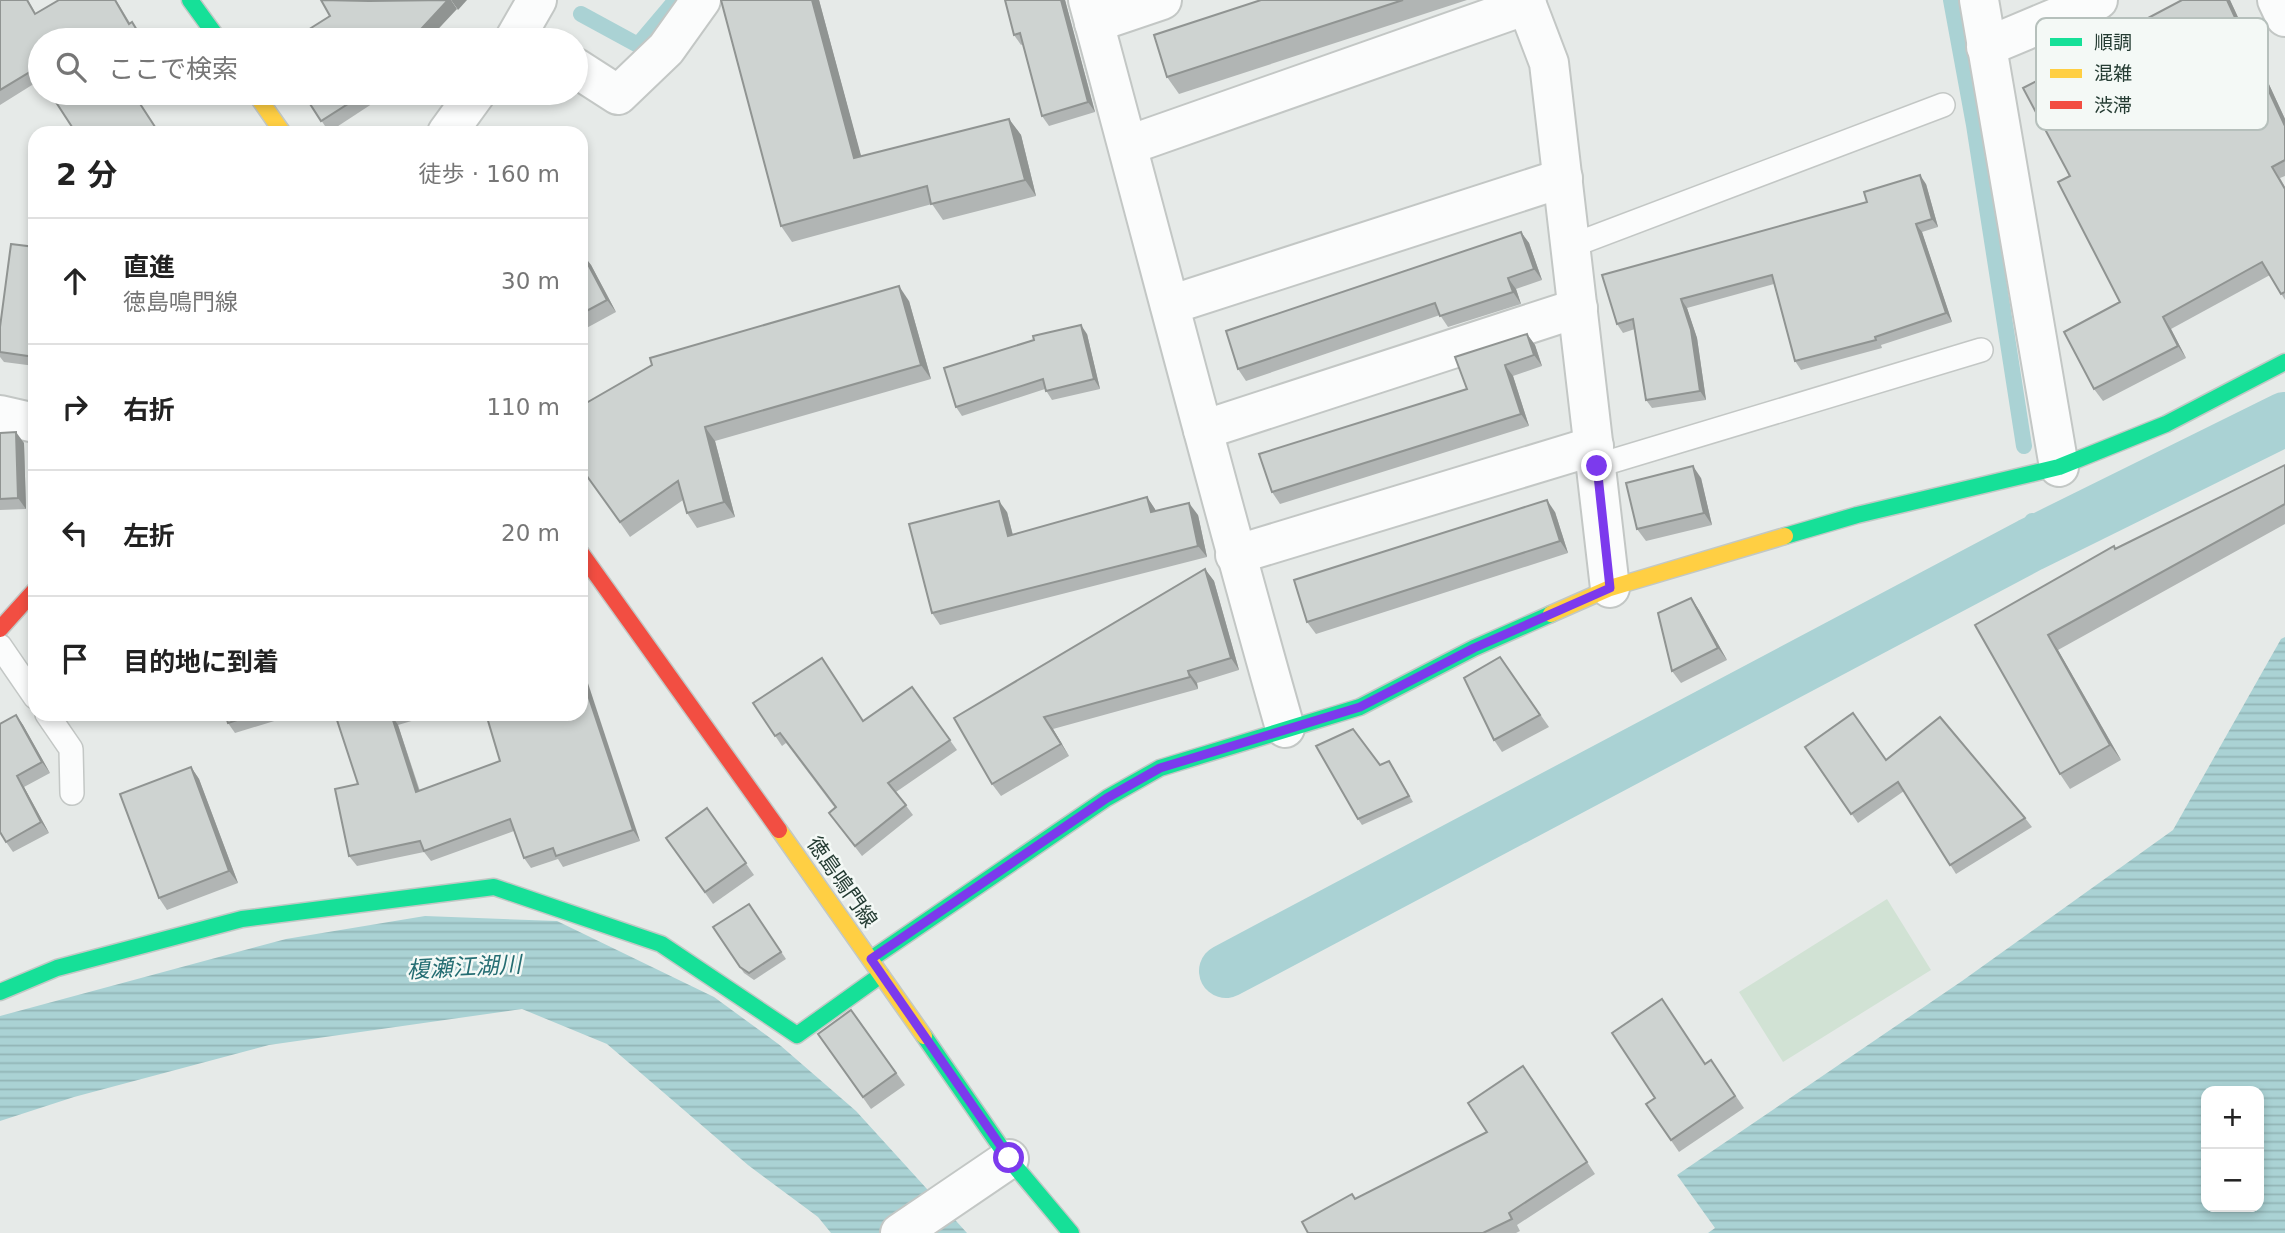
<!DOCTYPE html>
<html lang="ja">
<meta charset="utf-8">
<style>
body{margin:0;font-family:"DejaVu Sans","Noto Sans JP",sans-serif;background:#f2f2f2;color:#222}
.controls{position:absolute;right:21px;bottom:21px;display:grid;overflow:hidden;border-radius:14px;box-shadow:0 4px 10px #0003}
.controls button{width:63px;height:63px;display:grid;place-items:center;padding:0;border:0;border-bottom:2px solid #e0e0e0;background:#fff;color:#222;font:35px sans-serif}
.stop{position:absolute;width:21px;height:21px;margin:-16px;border:5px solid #7c3aed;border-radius:50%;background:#fff}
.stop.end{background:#7c3aed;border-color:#fff;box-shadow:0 2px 7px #0008}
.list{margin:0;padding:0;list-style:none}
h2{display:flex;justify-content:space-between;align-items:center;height:91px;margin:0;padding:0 28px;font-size:30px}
h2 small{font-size:23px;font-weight:400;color:#767676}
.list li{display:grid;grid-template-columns:46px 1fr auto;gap:21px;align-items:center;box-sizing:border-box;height:126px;padding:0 28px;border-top:2px solid #e0e0e0}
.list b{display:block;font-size:26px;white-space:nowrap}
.list p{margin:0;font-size:23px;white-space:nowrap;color:#767676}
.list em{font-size:23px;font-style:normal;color:#767676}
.icon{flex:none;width:38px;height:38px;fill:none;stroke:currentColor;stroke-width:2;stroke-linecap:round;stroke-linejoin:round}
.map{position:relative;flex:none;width:2285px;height:1233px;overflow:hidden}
.search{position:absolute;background:#fff;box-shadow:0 4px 10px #0003;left:28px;top:28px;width:560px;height:77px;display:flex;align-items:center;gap:18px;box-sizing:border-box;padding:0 24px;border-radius:38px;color:#767676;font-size:26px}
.panel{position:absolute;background:#fff;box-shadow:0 4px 10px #0003;left:28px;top:126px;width:560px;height:595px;border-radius:21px}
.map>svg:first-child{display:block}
.grass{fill:#d1e2d4}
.water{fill:url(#water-rules);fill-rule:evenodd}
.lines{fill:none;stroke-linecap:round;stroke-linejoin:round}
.stream{stroke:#aad2d4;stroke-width:16}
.canal{stroke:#aad2d4;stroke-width:54}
.lane-casing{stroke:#c3c7c5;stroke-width:26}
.street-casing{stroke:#c3c7c5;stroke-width:42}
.fast-casing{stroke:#c2c8c5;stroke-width:19}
.slow-casing{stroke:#c2c8c5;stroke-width:19}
.jam-casing{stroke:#c2c8c5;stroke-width:19}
.lane{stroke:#fbfcfc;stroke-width:23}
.street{stroke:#fbfcfc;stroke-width:38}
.fast{stroke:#16e098;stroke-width:16}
.slow{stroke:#ffcf43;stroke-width:16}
.jam{stroke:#f24e42;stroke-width:16}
.wall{fill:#b1b5b4}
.shaded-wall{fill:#909492}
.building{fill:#ced3d1;stroke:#909492;stroke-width:2}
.route{stroke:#7c3aed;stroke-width:9}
.labels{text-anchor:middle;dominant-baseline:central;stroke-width:5;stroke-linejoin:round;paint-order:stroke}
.street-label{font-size:21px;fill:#253c33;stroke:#f4f9f6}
.water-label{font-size:23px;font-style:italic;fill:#246d72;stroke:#f4f9f6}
.key{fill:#f4f9f6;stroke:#b6c0bc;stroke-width:2}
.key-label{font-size:19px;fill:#253c33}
</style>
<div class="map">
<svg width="2285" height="1233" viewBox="0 0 2285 1233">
<defs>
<pattern id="water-rules" width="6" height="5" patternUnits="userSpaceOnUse" patternTransform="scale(1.75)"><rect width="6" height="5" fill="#aad2d4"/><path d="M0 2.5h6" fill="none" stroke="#92b5b6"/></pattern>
</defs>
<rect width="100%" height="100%" fill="#e6eae8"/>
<polygon class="grass" points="1887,899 1931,970 1783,1062 1739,992"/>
<g class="water">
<path d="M 2285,637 L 2285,1233 L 1708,1233 L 1715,1228 L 1677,1175 L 1962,981 L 2173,830 L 2281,639 ZM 2206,1091 L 2259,1091 L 2259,1207 L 2206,1207 Z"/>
<polygon points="425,916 557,921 714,997 781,1046 856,1111 967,1233 831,1233 818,1217 748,1165 607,1044 522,1009 269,1045 74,1097 0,1121 0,1016 286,939"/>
</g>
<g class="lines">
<g class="stream">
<polyline points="1951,0 1974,125 2024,446"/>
<polyline points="581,14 638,45 676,0"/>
<polyline points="2030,545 2032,521"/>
</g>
<polyline class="canal" points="1226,971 2030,545 2285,419"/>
<defs>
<g id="lane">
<polyline points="1571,246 1943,105"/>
<polyline points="1596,466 1981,350"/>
<polyline points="0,646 35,697"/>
<polyline points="47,714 71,749 72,793"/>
</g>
<g id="street">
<path d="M 1088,0 C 1154,243 1216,487 1285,728"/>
<polyline points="1525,0 1549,63 1610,588"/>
<polyline points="1979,0 2059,467"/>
<polyline points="2277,0 2285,17"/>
<polyline points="1094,23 1162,0"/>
<polyline points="514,40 537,0"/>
<polyline points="1986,47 2098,0"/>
<polyline points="576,68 618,95 666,49 701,0"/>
<polyline points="447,133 476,93"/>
<polyline points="1129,145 1527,5"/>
<polyline points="1170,305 1563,178"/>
<polyline points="0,415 35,423"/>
<polyline points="1203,430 1578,308"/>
<polyline points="1235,555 1594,446"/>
<polyline points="900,1233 1009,1159"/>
</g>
<g id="fast">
<polyline points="190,0 219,40"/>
<polyline points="1785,536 1857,515 2059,467 2166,424 2285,362"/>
<polyline points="871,959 1107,798 1160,768 1360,707 1474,648 1551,614"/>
<polyline points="0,992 57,968 242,919 494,887 661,944 797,1035 881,975"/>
<polyline points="924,1036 1009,1159 1071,1233"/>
</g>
<g id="slow">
<polyline points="255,93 283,133"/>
<polyline points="1551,614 1610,588 1785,536"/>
<polyline points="779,830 924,1036"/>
</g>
<g id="jam">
<polyline points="581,553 779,830"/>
<polyline points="0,629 35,590"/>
</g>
</defs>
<use href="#lane" class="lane-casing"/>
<use href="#street" class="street-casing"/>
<use href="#fast" class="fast-casing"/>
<use href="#slow" class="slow-casing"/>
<use href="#jam" class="jam-casing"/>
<use href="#lane" class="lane"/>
<use href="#street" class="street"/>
<use href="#fast" class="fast"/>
<use href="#slow" class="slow"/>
<use href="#jam" class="jam"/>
</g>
<g class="wall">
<polygon points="0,0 28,0 36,14 116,0 130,23 144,40 40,40 40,80 0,105"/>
<polygon points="721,0 819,0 861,157 1009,119 1021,135 1036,196 943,220 932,204 792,242 781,226"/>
<polygon points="1065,0 1095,112 1049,126 1042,116 1023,44 1021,45 1014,35"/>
<polygon points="1261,0 1467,0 1179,94 1167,77"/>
<polygon points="2182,0 2230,0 2285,119 2285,176 2280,178 2285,187 2285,300 2270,275 2171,329 2186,358 2103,401 2094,389 2120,302 2070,176 2133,32"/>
<polygon points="50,93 146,93 137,98"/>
<polygon points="303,93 382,93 384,96 329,132"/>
<polygon points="1926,184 1938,227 1922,232 1952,322 1881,345 1882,348 1801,370 1795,361 1774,284 1687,308 1697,338 1706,400 1652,408 1646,400 1635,329 1623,333 1617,324 1867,202"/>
<polygon points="1521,232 1529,243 1542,280 1516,289 1521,304 1448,327 1440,315 1246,381 1238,369"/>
<polygon points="35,247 35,366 4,362 0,357 0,352"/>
<polygon points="581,253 591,265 616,312 581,331"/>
<polygon points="909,301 931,379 715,441 735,517 697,528 687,513 683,500 630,537 595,487"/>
<polygon points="1087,334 1100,389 1052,400 1045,389 962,416 956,407"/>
<polygon points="1527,334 1535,345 1542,366 1513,376 1529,426 1280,504 1272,492 1467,389"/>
<polygon points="0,433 24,443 26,509 0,510"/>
<polygon points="2285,465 2285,524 2058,650 2121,760 2070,789 2060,774 1975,625 2116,549"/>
<polygon points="1701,478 1712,525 1646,541 1637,529"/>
<polygon points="1147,497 1156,511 1198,515 1207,557 940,625 932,613 1007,512 1013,535"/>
<polygon points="1555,512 1568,553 1316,634 1307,622"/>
<polygon points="1205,569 1214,581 1239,670 1197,683 1198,689 1053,729 1069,756 1001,796 992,784 954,718"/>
<polygon points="1691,598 1699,610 1727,660 1681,683 1672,671"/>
<polygon points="1500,657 1549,727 1502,752 1494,740"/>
<polygon points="912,687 957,750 896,792 913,815 862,856 829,813 835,808 786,743 782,746 753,703 863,721"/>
<polygon points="225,714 297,714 235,733 228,723"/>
<polygon points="335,714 435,714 398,725 420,791 500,761 581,714 640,841 563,867 558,859 531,868 524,858 514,831 431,861 424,852 357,866 349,856 358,784"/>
<polygon points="16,715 23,725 50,773 24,787 49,833 13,852 6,842"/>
<polygon points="1805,747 1886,760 2025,818 2032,827 1956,874 1904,791 1858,823"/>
<polygon points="1380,765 1393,767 1413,802 1362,825 1358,819"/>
<polygon points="191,767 199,779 238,883 167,910 159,898"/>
<polygon points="707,808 754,875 713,904 666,838"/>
<polygon points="749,904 786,959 754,980 744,973 713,927"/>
<polygon points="851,1010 905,1085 871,1109 818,1034"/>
<polygon points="1711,1060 1744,1108 1679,1152 1646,1104"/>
<polygon points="1532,1078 1595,1174 1517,1225 1520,1231 1516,1233 1308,1233 1356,1199 1487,1132"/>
</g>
<g class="shaded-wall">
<polygon points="448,0 451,0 457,9 428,40 411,40"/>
<polygon points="451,0 467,0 458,10"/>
<polygon points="812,0 819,0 866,174 854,158"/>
<polygon points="1061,0 1065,0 1095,112 1088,102"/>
<polygon points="2227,0 2230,0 2285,119 2285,126"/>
<polygon points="1009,119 1021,135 1036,196 1025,180"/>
<polygon points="1920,175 1926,184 1938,227 1932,219"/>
<polygon points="1916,224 1922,232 1952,322 1946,313"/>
<polygon points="1521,232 1529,243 1542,280 1534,269"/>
<polygon points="582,253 591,265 616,312 607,300"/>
<polygon points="1508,278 1516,289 1521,304 1513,292"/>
<polygon points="899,286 909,301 931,379 921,365"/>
<polygon points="1681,299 1687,308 1697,338 1706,400 1700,391"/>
<polygon points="2163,317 2171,329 2186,358 2178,346"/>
<polygon points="1081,325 1087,334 1100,389 1094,379"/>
<polygon points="1527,334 1535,345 1542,366 1534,355"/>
<polygon points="1505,365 1513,376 1529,426 1521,414"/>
<polygon points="705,427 715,441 735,517 724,502"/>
<polygon points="16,432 24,443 26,509 18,498"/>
<polygon points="1693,466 1701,478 1712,525 1704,513"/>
<polygon points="1147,497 1155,509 1160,524 1151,512"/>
<polygon points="1547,500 1555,512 1568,553 1560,541"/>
<polygon points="999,501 1007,512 1016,548 1008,536"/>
<polygon points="1189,503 1198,515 1207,557 1198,546"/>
<polygon points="1205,569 1214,581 1239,670 1231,658"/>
<polygon points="1691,598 1699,610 1727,660 1718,648"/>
<polygon points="2048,635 2058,650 2121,760 2110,745"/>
<polygon points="581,662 640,841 633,830 581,674"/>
<polygon points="1188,671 1197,683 1198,689 1190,677"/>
<polygon points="391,714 398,725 423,803 416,792"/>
<polygon points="16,715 23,725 50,773 42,762"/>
<polygon points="1044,717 1053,729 1069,756 1061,744"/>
<polygon points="191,767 199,779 238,883 229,871"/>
<polygon points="17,776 24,787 49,833 41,822"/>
</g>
<g class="building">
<polygon points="0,0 27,0 35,14 59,0 115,0 129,24 132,22 143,40 40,40 40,78 35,69 0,90"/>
<polygon points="321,0 369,1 448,0 411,40 292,40 330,16"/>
<polygon points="721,0 812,0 854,158 1009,119 1025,180 931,204 927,186 781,226"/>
<polygon points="1005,0 1061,0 1088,102 1042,116 1020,33 1014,35"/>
<polygon points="1261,0 1403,0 1167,77 1154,35"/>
<polygon points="2182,0 2227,0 2285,126 2285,160 2272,167 2285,189 2285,292 2281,294 2262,262 2163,317 2178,346 2094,389 2064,332 2120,302 2058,182 2070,176 2023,88 2133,32 2131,27"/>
<polygon points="50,93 133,93 159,133 76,133"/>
<polygon points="303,93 365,93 321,121"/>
<polygon points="1920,175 1932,219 1916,224 1946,313 1875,337 1876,340 1795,361 1772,275 1681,299 1691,330 1700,391 1646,400 1633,319 1617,324 1602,275 1867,202 1864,192"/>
<polygon points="1521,232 1534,269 1508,278 1513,292 1440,316 1435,303 1238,369 1226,331"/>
<polygon points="11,244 35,247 35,357 0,352 0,327"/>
<polygon points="581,253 582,253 607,300 581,314"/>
<polygon points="899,286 921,365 705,427 724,502 687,513 678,481 620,522 584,472 581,467 581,406 652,365 650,358"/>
<polygon points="1081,325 1094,379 1046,391 1043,379 956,407 944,368 1034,340 1033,336"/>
<polygon points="1527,334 1534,355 1505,365 1521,414 1272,492 1259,454 1467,389 1455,357"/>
<polygon points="16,432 18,498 0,499 0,433"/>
<polygon points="2285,465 2285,504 2048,635 2110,745 2060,774 1975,625 2114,546 2115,549"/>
<polygon points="1693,466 1704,513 1637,529 1626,483"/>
<polygon points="1147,497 1151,512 1189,503 1198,546 932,613 909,524 999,501 1008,536"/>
<polygon points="1547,500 1560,541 1307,622 1294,580"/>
<polygon points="1205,569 1231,658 1188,671 1190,677 1044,717 1061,744 992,784 954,718"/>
<polygon points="1691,598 1718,648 1672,671 1658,613"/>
<polygon points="1500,657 1540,715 1494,740 1464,678"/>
<polygon points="822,658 863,721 912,687 950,740 888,783 906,805 855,846 829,813 836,807 780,733 775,736 753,703"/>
<polygon points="581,674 633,830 556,856 553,848 524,858 510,819 424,851 420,841 349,856 335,789 358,784 335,714 391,714 416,792 500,761 486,714 581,714"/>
<polygon points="1853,713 1886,760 1940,717 2025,818 1950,865 1898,782 1851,814 1805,747"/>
<polygon points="225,714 256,714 228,723"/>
<polygon points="16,715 42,762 17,776 41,822 6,842 0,832 0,724"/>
<polygon points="1353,729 1380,765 1389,761 1409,796 1358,819 1316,746"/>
<polygon points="191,767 229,871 159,898 120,794"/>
<polygon points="707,808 746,863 705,892 666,838"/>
<polygon points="749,904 781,952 749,973 740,967 713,927"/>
<polygon points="1662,999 1705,1064 1711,1060 1735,1096 1671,1140 1646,1104 1655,1098 1612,1033"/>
<polygon points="851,1010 896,1073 863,1097 818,1034"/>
<polygon points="1523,1066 1587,1162 1509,1213 1512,1219 1483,1233 1308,1233 1302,1222 1352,1194 1355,1199 1487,1132 1468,1103"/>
</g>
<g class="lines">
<polyline class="route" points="1009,1158 871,959 1107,798 1160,768 1360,707 1474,648 1610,588 1597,466"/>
</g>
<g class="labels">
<g class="street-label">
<text transform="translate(842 882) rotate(55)">徳島鳴門線</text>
</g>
<g class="water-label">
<text transform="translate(464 967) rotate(-3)">榎瀬江湖川</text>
</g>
</g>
<rect x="2036" y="18" width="232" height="112" rx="10" class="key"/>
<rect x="2050" y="38" width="32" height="8" fill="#16e098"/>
<rect x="2050" y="69" width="32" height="9" fill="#ffcf43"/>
<rect x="2050" y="101" width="32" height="8" fill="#f24e42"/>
<g class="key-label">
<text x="2094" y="49">順調</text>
<text x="2094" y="80">混雑</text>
<text x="2094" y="112">渋滞</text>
</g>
</svg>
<div class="controls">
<button>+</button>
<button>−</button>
</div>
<div class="stop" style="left:1009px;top:1158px"></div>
<div class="stop end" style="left:1597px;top:466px"></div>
<div class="search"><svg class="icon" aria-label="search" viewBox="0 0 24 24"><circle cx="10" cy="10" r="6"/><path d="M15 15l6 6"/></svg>ここで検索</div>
<section class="panel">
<h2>2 分<small>徒歩 · 160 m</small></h2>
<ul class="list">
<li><svg class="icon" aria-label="ahead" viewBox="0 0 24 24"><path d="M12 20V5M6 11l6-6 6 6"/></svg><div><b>直進</b><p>徳島鳴門線</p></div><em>30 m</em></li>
<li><svg class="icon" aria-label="right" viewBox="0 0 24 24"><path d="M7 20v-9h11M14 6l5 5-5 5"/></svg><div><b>右折</b></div><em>110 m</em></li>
<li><svg class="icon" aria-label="left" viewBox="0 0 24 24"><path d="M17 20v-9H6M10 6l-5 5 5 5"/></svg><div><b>左折</b></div><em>20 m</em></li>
<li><svg class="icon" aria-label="arrive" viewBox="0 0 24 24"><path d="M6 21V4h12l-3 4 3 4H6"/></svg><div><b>目的地に到着</b></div></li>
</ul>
</section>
</div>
